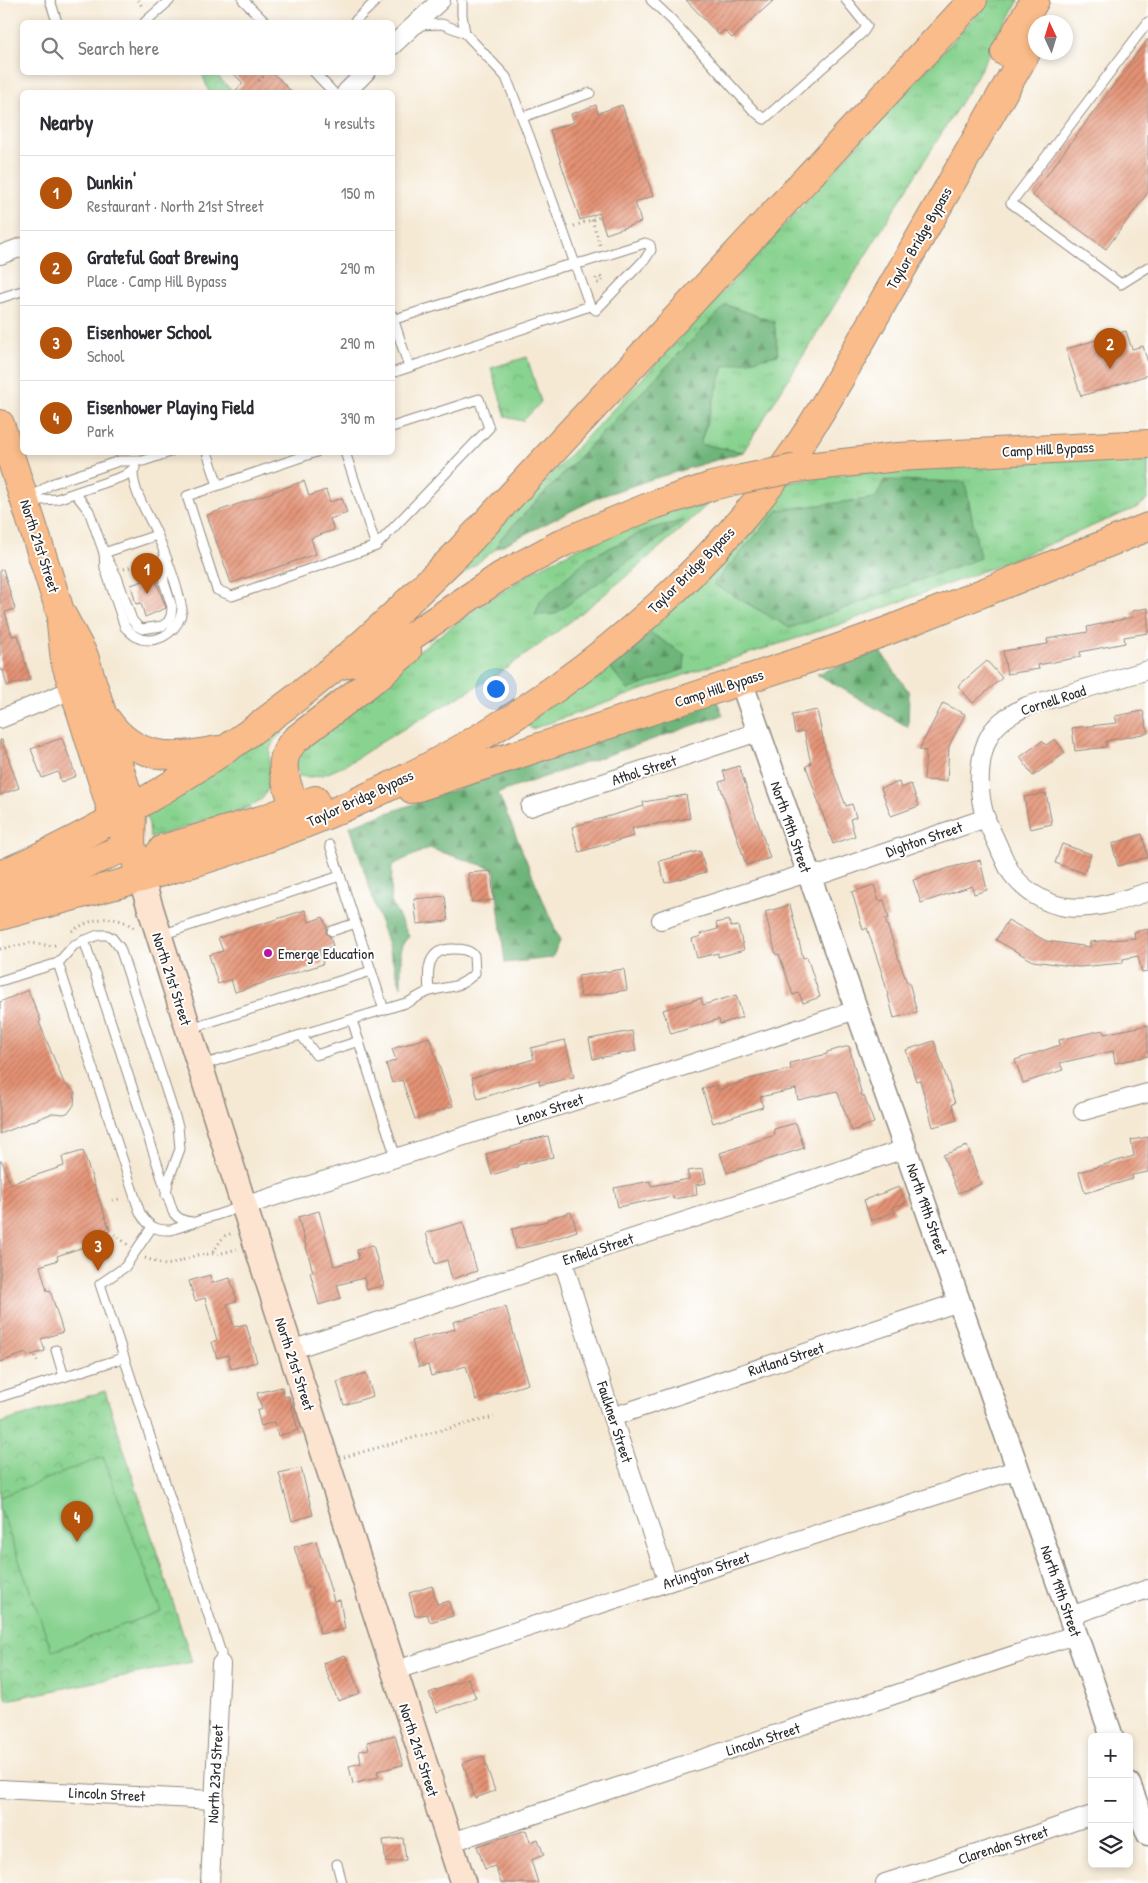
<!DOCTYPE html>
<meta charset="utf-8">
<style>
body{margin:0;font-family:"Patrick Hand",sans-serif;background:#f2f2f3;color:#2b2b33}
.controls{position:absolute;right:15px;bottom:15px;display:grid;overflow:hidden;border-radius:8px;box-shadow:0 2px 8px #0003}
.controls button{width:45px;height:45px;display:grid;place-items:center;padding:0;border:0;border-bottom:1px solid #e1e1e2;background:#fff;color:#2b2b33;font:25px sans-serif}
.compass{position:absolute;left:1028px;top:15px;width:45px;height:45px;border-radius:50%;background:#fff;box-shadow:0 2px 8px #0003;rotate:356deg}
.you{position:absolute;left:495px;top:688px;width:18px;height:18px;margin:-12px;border:4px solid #fff;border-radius:50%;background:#1a73e8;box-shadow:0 0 0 8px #1a73e833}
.badge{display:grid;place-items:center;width:32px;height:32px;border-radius:50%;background:#b45309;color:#fff;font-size:16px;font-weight:700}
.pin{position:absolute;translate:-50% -41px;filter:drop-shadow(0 1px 2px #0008)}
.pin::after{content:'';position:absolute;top:26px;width:18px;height:15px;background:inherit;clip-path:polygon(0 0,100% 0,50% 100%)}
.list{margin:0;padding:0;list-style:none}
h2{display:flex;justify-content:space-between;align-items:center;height:65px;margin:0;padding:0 20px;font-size:21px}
h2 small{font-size:16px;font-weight:400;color:#7c7c81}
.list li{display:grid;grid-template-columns:32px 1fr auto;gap:15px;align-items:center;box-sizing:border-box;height:75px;padding:0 20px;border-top:1px solid #e1e1e2}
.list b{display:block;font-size:19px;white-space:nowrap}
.list p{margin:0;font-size:16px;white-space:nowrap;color:#7c7c81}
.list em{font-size:16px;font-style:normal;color:#7c7c81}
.icon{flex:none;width:28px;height:28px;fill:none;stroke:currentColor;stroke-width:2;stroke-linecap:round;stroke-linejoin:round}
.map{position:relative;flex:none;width:1148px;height:1883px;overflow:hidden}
.search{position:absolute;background:#fff;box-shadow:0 2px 8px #0003;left:20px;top:20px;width:375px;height:55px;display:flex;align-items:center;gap:12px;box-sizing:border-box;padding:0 18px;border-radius:8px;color:#7c7c81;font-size:19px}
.panel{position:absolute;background:#fff;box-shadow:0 2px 8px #0003;left:20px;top:90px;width:375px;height:365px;border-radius:8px}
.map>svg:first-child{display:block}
.grass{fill:url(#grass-tufts);stroke:#5a7f5e;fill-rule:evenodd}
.forest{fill:url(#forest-firs);stroke:#4c7052}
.park{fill:url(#park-crowns);stroke:#5a7f5e}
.pitch{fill:#89d390;stroke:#5a7f5e}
.building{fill:url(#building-hatch)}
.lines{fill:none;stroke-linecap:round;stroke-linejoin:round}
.service-casing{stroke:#908a80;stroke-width:11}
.minor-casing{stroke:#908a80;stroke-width:20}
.tertiary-casing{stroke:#908a80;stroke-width:25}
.secondary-casing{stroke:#908a80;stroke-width:28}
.primary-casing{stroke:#908a80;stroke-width:30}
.path{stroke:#908a80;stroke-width:3;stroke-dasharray:1 4;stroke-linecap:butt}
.service{stroke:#fff;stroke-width:9}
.minor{stroke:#fff;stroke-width:18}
.tertiary{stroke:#fff;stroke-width:22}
.secondary{stroke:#fde4d0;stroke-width:25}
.primary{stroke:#f9bc8a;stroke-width:28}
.primary-bridge-casing{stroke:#908a80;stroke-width:30;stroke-linecap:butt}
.primary-bridge{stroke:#f9bc8a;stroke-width:28}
.poi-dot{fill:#b5179e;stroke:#fff;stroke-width:2}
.labels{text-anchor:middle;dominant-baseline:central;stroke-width:4;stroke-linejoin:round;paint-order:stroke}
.street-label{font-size:15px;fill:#2b2b2b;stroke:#fff}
.poi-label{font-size:15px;fill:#2b2b2b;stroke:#fff;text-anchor:start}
</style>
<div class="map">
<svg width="1148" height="1883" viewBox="0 0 1148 1883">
<defs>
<pattern id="grass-tufts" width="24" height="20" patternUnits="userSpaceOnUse" patternTransform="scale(1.25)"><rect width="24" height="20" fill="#89d390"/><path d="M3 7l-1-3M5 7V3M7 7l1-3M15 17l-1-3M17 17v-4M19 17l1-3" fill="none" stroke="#76b57c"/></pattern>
<pattern id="forest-firs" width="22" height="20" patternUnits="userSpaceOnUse" patternTransform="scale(1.25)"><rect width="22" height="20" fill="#6eb57a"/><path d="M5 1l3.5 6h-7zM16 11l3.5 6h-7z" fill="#5b9364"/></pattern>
<pattern id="park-crowns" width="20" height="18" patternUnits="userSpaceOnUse" patternTransform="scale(1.25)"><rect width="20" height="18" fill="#89d390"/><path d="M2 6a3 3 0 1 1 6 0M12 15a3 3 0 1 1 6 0" fill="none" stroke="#76b57c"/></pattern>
<pattern id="building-hatch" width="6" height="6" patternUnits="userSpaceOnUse" patternTransform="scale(1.25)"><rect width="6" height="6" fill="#e49274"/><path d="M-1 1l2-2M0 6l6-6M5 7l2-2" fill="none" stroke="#b9775f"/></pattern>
</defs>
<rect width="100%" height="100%" fill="#fff"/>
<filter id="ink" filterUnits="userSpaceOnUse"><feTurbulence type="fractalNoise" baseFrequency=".02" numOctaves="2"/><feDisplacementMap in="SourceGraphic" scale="10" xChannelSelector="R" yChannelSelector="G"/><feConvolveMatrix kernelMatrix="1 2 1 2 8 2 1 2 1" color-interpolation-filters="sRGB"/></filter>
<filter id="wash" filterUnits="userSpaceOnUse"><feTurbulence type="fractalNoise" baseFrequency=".0096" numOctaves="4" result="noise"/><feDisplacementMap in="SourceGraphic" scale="20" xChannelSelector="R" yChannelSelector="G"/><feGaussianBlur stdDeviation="1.12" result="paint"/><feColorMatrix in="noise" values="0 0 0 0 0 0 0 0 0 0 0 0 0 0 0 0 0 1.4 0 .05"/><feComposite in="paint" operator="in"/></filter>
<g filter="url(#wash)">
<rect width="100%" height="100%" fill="#f5e9d4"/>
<g class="grass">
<path d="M 990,0 L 1019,0 L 971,86 L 743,452 L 700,445 L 724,365 L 778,355 L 774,322 L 726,305 L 501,538 L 497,548 L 428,601 C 621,406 805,203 990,0 Z"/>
<path d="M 1148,453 L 1148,499 L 1138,507 L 999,565 L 838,625 L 704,668 L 532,729 L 526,724 L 785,483 L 888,468 ZM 876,498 L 980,558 L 778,511 Z"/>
<path d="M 708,504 C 644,563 579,618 508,667 C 496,676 482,683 469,691 C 443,706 416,721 390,737 C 365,751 328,783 299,776 L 295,762 L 296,754 L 417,652 L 477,608 L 533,571 L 583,546 L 672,511 Z"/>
<polygon points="278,721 285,730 274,740 270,749 268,788 263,798 248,808 150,838 149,824 143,809"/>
</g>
<g class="forest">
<polygon points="726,305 774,322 778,355 724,366 700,444 743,452 652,479 599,497 497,548 501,538"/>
<polygon points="884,480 965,482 980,558 790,628 713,584 778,510 876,498"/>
<polygon points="685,520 555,614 535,615 541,600 588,558 649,529"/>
<polygon points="651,633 685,655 684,669 628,690 610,667"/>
<polygon points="880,651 909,692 908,727 817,674"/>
<polygon points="716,699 723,715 498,793 560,941 552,958 505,963 494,869 429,848 392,865 391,902 409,936 401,949 401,987 350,826"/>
</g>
<g class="park">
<polygon points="202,73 224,73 219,78 234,92 209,92"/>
<polygon points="527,357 541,402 523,421 506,417 491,368"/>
<polygon points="105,1391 192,1662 7,1700 0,1673 0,1423"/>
</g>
<polygon class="pitch" points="103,1457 161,1611 52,1651 0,1508 0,1497"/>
<g id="blocks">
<g class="building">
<polygon points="686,0 774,0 732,38 724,30 719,35"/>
<polygon points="1148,39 1148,192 1106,249 1032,195"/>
<polygon points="232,72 272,72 292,92 234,92 243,83"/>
<polygon points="596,105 598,113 622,105 653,196 635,202 641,222 606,234 599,213 580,220 550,130 574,122 571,114"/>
<polygon points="1126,331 1132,349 1143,346 1148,363 1148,375 1081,396 1066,349"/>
<polygon points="304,481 309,496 326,490 330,502 342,498 347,513 330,519 334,530 311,538 316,554 231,583 207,515"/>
<polygon points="3,569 15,609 5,612 12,636 18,635 30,680 7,686 3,670 0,671 0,570"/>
<polygon points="149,579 150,583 156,581 166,608 145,617 141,603 136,604 131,585"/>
<polygon points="1148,608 1148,633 1124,637 1125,643 1080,652 1080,657 1038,665 1039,669 1007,674 1003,651 1048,644 1047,639 1088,632 1087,627 1133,617 1132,611"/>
<polygon points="987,661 1002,678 973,703 958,686"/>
<polygon points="943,703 965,714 949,746 947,781 924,780 926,751 919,750"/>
<polygon points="817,710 826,753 846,806 852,804 856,817 850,819 855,836 833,844 806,766 811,764 804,731 795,733 792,715"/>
<polygon points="1143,711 1148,733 1106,741 1106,747 1075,751 1072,728 1117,723 1115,716"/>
<polygon points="62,738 76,776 61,782 58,772 42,778 31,749"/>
<polygon points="1055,739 1065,753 1033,776 1020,757 1042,741 1046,745"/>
<polygon points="0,740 2,740 19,788 0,795"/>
<polygon points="739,766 770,858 746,865 719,782 726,780 723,771"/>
<polygon points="899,782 901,788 911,784 919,806 891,816 881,788"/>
<polygon points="1046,793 1052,824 1030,829 1024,797"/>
<polygon points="686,795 690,818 632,828 634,836 579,852 572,827 644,806 643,802"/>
<polygon points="1142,834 1148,857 1118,866 1112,844"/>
<polygon points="1062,844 1091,854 1084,873 1055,863"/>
<polygon points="700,851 706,872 665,883 659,861"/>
<polygon points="980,860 987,890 974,894 972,886 921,903 913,880 949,868"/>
<polygon points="491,871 494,900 472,902 468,873"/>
<polygon points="874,885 879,901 884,900 889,918 885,919 907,983 909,982 917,1012 894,1018 883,976 867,928 863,930 852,892"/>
<polygon points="445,896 448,921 417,924 414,899"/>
<polygon points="790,905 803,958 807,957 820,997 803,1003 799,993 793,995 779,954 776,955 765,912"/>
<polygon points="305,910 309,922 323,917 327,928 326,932 330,937 333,946 319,950 323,964 235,992 231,979 218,984 209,955 223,951 218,938"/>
<polygon points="729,920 731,927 738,926 744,950 718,957 718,953 697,958 692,939 701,936 700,934 718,929 716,923"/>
<polygon points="1008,920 1046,941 1090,947 1090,942 1135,938 1134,932 1148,929 1148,972 1142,973 1138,956 1123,959 1123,963 1079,967 1033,961 996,940"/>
<polygon points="624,969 627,990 581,997 578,976"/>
<polygon points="28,990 41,1021 39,1022 64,1083 75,1092 74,1105 69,1112 64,1114 53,1113 0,1134 0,1002"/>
<polygon points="736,995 743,1017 720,1024 719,1019 671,1034 663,1010 701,998 703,1005"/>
<polygon points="1148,1025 1148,1056 1115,1063 1113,1051 1060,1063 1063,1070 1023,1083 1015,1060 1060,1045 1059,1040 1103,1030 1104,1034"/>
<polygon points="632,1031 636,1051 593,1059 589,1039"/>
<polygon points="429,1037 453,1106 415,1119 402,1080 392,1083 386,1064 396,1060 392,1049"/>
<polygon points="565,1040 574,1077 540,1085 539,1080 478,1099 472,1078 534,1059 531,1048"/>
<polygon points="934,1041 955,1103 952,1104 957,1120 933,1127 920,1080 916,1081 906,1050"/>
<polygon points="849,1046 862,1096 864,1096 874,1123 852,1131 837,1091 798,1100 796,1089 760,1097 763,1107 713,1123 702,1089 716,1085 718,1090 745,1081 745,1080 791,1069 790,1063 827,1054 827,1052"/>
<polygon points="796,1123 804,1148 727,1173 720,1153 775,1135 774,1129"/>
<polygon points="548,1136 553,1157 518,1165 518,1167 492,1175 486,1154 522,1144 521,1142"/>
<polygon points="1148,1137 1148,1172 1132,1175 1133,1179 1085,1193 1079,1172 1134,1156 1131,1140"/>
<polygon points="967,1146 981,1184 958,1193 943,1155"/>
<polygon points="83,1151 110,1231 102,1234 104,1240 57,1256 58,1260 40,1266 47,1291 50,1290 63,1332 41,1339 45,1351 28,1356 26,1353 0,1362 0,1161 2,1161 10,1184 64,1166 62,1157"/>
<polygon points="703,1169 706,1183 696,1185 697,1195 673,1199 673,1196 618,1207 614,1188 650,1181 651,1186 689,1179 687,1171"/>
<polygon points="899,1187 906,1203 893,1207 895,1212 871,1221 864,1200"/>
<polygon points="319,1211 334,1266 359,1259 357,1250 373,1245 384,1285 367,1290 364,1278 337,1285 341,1298 319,1305 310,1272 313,1272 298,1217"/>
<polygon points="571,1212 577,1231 542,1243 516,1249 512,1229 547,1221 547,1219"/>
<polygon points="463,1222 477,1271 452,1279 447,1260 435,1264 426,1233"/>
<polygon points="210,1275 212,1283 230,1278 237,1301 227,1304 234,1327 246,1324 257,1362 231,1369 228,1355 217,1358 212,1342 217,1340 205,1298 195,1301 189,1281"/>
<polygon points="506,1307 528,1384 476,1400 466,1366 431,1376 428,1365 419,1367 412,1341 455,1329 453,1322"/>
<polygon points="366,1373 373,1396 344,1405 337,1382"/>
<polygon points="282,1387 284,1397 289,1396 298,1430 278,1436 274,1422 261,1426 257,1411 262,1409 257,1393"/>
<polygon points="301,1468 313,1515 292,1521 279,1473"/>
<polygon points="316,1541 334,1601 340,1600 345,1629 320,1634 311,1587 307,1588 294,1547"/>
<polygon points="432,1586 437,1604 449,1601 453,1616 430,1622 427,1614 415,1616 409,1593"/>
<polygon points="345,1655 360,1693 338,1701 323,1663"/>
<polygon points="468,1678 476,1698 437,1712 429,1693"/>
<polygon points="395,1735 403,1765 377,1771 379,1777 353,1784 349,1766 361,1763 359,1751 369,1749 367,1742"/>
<polygon points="483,1756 495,1791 475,1798 463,1763"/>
<polygon points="526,1830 530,1842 538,1839 544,1855 531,1860 538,1883 501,1883 495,1866 485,1869 477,1846"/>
<polygon points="403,1838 406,1860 386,1863 383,1840"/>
</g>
</g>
</g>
<g filter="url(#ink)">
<use href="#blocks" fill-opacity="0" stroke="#908a80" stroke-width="1"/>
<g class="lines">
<defs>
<g id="service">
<polyline points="50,0 57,22"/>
<polyline points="243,0 265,22"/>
<polyline points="462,0 462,15 465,33"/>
<polyline points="651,0 672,20 754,111 764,119 863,32 867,26 846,0"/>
<polyline points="145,22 170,0"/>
<polyline points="354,22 377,0"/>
<polyline points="1148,22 1011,203 1121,284 1148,267"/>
<polyline points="314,72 333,92"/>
<polyline points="523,117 590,93"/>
<polyline points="0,298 22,291"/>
<polyline points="392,315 409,367"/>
<polyline points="392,320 561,267 585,262 645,243 650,245 651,250 646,258 596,310 590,306 530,138 506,77 465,33 442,24 419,25"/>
<polyline points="392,373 590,306"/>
<polyline points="207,452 218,485"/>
<polyline points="316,452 187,496 217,590 232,596 376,546 489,428 479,399 392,427"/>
<polyline points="345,452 376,546"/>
<path d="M 75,493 L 89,511 L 104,553 L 105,568 L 125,627 C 130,632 134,637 141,639 C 162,644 180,628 182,609 C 177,584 167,558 157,534 C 148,513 132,492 133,469"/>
<polyline points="27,500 51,484 119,461 143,461 170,452"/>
<polyline points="27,501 57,499 124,476 135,468"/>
<polyline points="157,535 104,553 117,577 132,620 137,626 142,629 162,626 168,622 171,616 172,607 164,582 163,559"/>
<polyline points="330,845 384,1010"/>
<polyline points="332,931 356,923"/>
<polyline points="161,935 340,876"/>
<path d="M 84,940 L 173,1212 C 178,1219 183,1221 192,1222"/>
<path d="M 58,963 L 140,1213 C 148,1226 156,1231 171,1230 L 244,1206"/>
<polyline points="0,981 58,963 74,945 98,935 107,935 112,938 120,948 178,1126 180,1149 168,1181 166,1195"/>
<polyline points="352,1020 396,1158"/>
<polyline points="191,1028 371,971"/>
<polyline points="301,1035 316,1055 359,1041"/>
<path d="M 202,1065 L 409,1002 C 416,998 423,993 431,991 C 451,985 458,990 475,973 L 474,955 C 468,950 463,949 455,949 C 427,947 427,970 429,991"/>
<polyline points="152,1227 125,1267 100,1284 221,1653 221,1664"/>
<polyline points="56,1350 64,1377"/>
<polyline points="0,1397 123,1358"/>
<polyline points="337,1864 342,1883"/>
</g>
<g id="minor">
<polyline points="392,46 441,0"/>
<polyline points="346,92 366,72"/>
<polyline points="0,255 22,247"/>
<path d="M 1148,670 L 1027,706 C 1013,713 1000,720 991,733 C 977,756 977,794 986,819 C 990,829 996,840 1000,850 C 1004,858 1007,867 1012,874 C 1025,891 1045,904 1066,907 C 1095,911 1121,900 1148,892"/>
<polyline points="0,719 74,689"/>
<polyline points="530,807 758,732"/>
<polyline points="661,920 807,873 823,874 986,818"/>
<polyline points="1083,1111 1148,1093"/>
<polyline points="244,1206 666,1072 856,1010"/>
<polyline points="563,1261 612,1417 668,1582"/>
<polyline points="291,1350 905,1149"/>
<polyline points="612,1417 959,1302"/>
<polyline points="1070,1616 1148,1589"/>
<polyline points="393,1671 1018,1469"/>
<polyline points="0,1789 214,1800"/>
<polyline points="449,1843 1077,1634"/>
<polyline points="210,1883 221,1664"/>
<polyline points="885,1883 1020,1840 1092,1815"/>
</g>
<g id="tertiary">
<polyline points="741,681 1112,1737"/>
<polyline points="1129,1784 1148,1834"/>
</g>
<polyline id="secondary" points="141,878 244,1206 463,1883"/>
<g id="primary">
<polyline points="1005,52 1035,0"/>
<polyline points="0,424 60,611 84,656 132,808 131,845 141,878"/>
<polyline points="797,468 898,457 1148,444"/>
<polyline points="61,624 65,661 114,818 124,833"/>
<polyline points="342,665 370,658 391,650 501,576 564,542 651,506 712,486 742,479"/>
<path d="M 107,720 C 135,761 174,759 218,750"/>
<polyline points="412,789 805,660 887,631 1148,527"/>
<path d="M 295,808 C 287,782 274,762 295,740 L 382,673 L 407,651"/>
<path d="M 0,875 C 121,822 233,751 335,667 C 377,633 416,594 455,556 L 973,0"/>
<polyline points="141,878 163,849 261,820 315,800"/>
<polyline points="0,900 131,845"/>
<path d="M 0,916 C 94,890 190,868 281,833 C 474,761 654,639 779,473 C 819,420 850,360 883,302 C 934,213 985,124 1036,35"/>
</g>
</defs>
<use href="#service" class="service-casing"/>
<use href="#minor" class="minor-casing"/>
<use href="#tertiary" class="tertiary-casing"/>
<use href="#secondary" class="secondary-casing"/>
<use href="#primary" class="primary-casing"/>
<g class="path">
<polyline points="138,0 143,8"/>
<polyline points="259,81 268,72"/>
<polyline points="592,220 600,245"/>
<polyline points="574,226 600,217"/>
<circle cx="599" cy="280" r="3"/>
<polyline points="124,569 149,561"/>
<path d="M 72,931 C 92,918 115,912 135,929"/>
<polyline points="0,949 30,943 52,946 58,944"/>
<polyline points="113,1201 122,1198"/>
<polyline points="115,1234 128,1245"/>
<polyline points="213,1252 224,1236 233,1233"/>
<polyline points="145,1258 165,1265 172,1264 197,1255 222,1253 237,1249"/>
<polyline points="35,1356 39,1365"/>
<polyline points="344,1457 438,1431 494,1417"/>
</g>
<use href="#service" class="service"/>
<use href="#minor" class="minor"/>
<use href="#tertiary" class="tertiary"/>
<use href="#secondary" class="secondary"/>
<use href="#primary" class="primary"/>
<defs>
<polyline id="primary-bridge" points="742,479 797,468"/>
</defs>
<use href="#primary-bridge" class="primary-bridge-casing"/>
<use href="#primary-bridge" class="primary-bridge"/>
</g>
</g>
<circle class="poi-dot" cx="268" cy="953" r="5"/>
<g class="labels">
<g class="street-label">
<text transform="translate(919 238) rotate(-60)">Taylor Bridge Bypass</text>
<text transform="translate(1048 449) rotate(-3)">Camp Hill Bypass</text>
<text transform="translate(40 546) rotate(72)">North 21st Street</text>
<text transform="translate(691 570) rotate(-45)">Taylor Bridge Bypass</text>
<text transform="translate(719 688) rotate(-18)">Camp Hill Bypass</text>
<text transform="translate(1053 700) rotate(-18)">Cornell Road</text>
<text transform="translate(644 770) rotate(-18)">Athol Street</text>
<text transform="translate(360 798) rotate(-25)">Taylor Bridge Bypass</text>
<text transform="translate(791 827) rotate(71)">North 19th Street</text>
<text transform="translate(924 839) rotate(-19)">Dighton Street</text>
<text transform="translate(172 979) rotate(72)">North 21st Street</text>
<text transform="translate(550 1109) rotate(-18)">Lenox Street</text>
<text transform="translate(927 1209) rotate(71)">North 19th Street</text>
<text transform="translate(598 1249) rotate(-18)">Enfield Street</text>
<text transform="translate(786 1359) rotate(-18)">Rutland Street</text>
<text transform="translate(295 1364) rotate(72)">North 21st Street</text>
<text transform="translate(615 1422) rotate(72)">Faulkner Street</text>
<text transform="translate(706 1570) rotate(-18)">Arlington Street</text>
<text transform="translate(1061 1591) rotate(71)">North 19th Street</text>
<text transform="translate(763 1739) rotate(-18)">Lincoln Street</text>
<text transform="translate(419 1750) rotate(72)">North 21st Street</text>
<text transform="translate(215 1774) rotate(-87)">North 23rd Street</text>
<text transform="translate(107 1794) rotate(3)">Lincoln Street</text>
<text transform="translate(1003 1845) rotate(-18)">Clarendon Street</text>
</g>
<g class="poi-label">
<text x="278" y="953">Emerge Education</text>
</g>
</g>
</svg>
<div class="controls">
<button>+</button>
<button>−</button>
<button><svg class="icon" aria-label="layers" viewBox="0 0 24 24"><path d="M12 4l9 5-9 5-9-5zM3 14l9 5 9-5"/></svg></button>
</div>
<svg class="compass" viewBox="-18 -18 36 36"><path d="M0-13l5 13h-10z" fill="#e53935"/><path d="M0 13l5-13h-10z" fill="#7c7c81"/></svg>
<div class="you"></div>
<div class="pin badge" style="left:147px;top:594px">1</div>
<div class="pin badge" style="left:1110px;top:369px">2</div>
<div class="pin badge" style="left:98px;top:1271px">3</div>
<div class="pin badge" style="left:77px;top:1542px">4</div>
<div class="search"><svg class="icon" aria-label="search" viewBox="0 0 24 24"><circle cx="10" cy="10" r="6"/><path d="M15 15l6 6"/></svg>Search here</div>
<section class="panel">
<h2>Nearby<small>4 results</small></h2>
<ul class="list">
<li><span class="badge">1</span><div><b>Dunkin'</b><p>Restaurant · North 21st Street</p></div><em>150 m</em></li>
<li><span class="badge">2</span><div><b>Grateful Goat Brewing</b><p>Place · Camp Hill Bypass</p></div><em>290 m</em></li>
<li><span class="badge">3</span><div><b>Eisenhower School</b><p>School</p></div><em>290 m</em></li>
<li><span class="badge">4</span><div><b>Eisenhower Playing Field</b><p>Park</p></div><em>390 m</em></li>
</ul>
</section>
</div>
